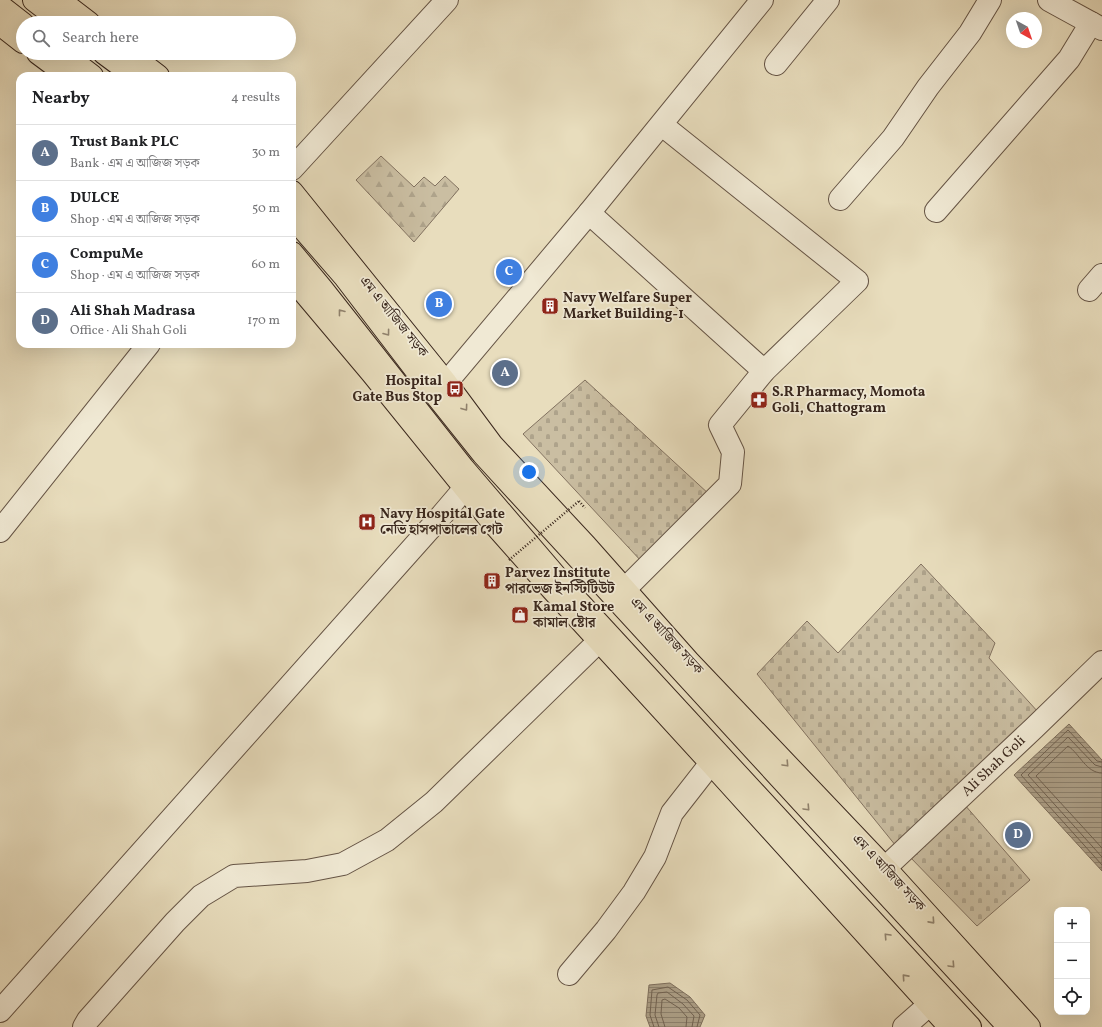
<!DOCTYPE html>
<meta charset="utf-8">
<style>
body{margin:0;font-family:Vollkorn,"Noto Serif Bengali",serif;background:#f6f6f6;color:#202124}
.controls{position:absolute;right:12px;bottom:12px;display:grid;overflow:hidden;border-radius:8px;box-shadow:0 4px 16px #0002}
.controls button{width:36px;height:36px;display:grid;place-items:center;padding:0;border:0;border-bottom:1px solid #e0e0e0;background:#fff;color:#202124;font:20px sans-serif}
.compass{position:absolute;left:1006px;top:12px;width:36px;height:36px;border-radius:50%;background:#fff;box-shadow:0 4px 16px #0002;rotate:140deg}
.you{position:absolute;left:529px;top:472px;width:14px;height:14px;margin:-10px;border:3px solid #fff;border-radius:50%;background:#1a73e8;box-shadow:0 0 0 6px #1a73e833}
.badge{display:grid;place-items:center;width:26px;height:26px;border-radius:50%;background:#2563eb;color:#fff;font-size:13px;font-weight:700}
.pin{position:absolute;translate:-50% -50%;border:2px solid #fff;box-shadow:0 1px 4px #0006}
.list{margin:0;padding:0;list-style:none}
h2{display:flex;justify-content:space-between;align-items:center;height:52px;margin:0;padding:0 16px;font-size:17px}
h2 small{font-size:13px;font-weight:400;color:#757577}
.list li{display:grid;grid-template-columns:26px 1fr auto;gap:12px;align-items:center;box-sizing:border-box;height:56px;padding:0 16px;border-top:1px solid #e0e0e0}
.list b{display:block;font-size:15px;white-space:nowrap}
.list p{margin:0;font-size:13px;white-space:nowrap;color:#757577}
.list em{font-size:13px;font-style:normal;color:#757577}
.icon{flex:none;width:22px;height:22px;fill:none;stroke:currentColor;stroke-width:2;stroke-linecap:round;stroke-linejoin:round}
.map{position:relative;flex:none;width:1102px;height:1027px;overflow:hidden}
.search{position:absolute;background:#fff;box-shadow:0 4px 16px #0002;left:16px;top:16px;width:280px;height:44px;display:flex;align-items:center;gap:10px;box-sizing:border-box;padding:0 14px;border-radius:22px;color:#757577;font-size:15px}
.panel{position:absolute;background:#fff;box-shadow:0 4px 16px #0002;left:16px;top:72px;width:280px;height:276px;border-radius:12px}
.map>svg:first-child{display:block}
.forest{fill:url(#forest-firs);stroke:#827260}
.cemetery{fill:url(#cemetery-stones);stroke:#827260}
.water{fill:url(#water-rules);stroke:#7e6f5d}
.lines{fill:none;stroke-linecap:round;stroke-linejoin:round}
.shore{stroke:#726352;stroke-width:1}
.minor-casing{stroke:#655445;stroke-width:24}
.major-casing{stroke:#39271d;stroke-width:24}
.highway-casing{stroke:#39271d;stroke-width:24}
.path{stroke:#39271d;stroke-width:2.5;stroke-dasharray:1 2;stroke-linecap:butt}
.minor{stroke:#f0e9d4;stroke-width:22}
.major{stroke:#e8ddbd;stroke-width:22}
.highway{stroke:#e8ddbd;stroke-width:22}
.path-bridge{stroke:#39271d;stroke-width:2.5;stroke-dasharray:1 2;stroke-linecap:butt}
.oneway{stroke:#90826d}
.labels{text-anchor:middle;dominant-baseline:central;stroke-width:3.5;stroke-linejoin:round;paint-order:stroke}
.poi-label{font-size:14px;font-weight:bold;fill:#39271d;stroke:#f0e9d4;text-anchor:start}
.street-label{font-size:14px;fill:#39271d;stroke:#f0e9d4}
</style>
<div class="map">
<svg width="1102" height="1027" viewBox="0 0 1102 1027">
<defs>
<pattern id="forest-firs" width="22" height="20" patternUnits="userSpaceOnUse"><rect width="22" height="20" fill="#cabea2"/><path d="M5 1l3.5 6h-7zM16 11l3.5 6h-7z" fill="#aea38b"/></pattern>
<pattern id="cemetery-stones" width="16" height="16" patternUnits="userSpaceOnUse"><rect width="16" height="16" fill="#cabea2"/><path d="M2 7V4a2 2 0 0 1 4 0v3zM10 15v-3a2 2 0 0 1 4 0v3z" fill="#aea38b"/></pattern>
<pattern id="water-rules" width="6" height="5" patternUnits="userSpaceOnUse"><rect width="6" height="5" fill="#ac9f87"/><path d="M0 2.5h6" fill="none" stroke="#8d826e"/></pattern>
</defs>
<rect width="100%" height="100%" fill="#e8ddbd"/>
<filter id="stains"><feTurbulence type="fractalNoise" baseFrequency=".005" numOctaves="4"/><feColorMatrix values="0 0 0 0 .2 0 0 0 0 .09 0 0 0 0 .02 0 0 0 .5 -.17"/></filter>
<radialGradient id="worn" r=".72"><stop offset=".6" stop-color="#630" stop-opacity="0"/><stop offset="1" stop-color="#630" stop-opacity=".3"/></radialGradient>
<polygon class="forest" points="381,156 414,187 424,177 435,186 445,176 459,189 414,242 356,180"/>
<g class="cemetery">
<polygon points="585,380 710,495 642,562 523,434"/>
<polygon points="921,564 995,643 989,658 1039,713 896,846 757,674 807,621 838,653"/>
<polygon points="964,804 1030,880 977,926 908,855"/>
</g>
<g class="water">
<polygon points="1069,724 1102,760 1102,871 1014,775"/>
<polygon points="670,983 690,997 705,1015 700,1027 650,1027 646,1016 649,985"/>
</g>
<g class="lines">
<g class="shore">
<polyline points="1102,762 1097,761 1068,730 1021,775 1102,865"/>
<polyline points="1102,767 1095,765 1068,737 1028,775 1102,857"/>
<path d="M 1102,773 C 1086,773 1080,754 1068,746 L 1036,776 L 1102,848"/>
<polyline points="654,1027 650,1015 652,990 668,987 687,1000 700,1015 697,1027"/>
<polyline points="659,1027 655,1015 657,995 658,993 667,992 683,1004 694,1016 692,1027"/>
<polyline points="665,1027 661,1014 662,1000 665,999 679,1008 687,1017 686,1027"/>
</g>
<defs>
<g id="minor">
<polyline points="1049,0 1102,29"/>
<polyline points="776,64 828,0"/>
<polyline points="292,169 447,0"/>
<polyline points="840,199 893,138 928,87 970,33 990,0"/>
<polyline points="936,211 1069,59 1091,23"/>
<polyline points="589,213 764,371"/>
<polyline points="1089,290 1102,275"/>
<polyline points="446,383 589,213 762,0"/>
<polyline points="0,531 149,344"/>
<polyline points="624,590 730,484 733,452 720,425 764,371 857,281 662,125"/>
<path id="s1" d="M 885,868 L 1034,728 L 1102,662"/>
<polyline points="569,974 606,930 634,892 655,857 672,813 711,763"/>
<polyline points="0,1011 442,515 465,488"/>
<polyline points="84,1027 88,1020 175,922 201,896 234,876 307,871 343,864 387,840 434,802 599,641"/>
<polyline points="904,1027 929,1005"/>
</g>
<g id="major">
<polyline points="59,0 89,23"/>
<polyline points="0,24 23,42"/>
<polyline points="38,53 69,76"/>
<polyline points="128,53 158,76"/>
<polyline points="292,192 446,383 492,445 586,546 688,661 885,868 1029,1027"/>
<polyline points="292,278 372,373 495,525 551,588 711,763 950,1027"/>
</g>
<g id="highway">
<polyline points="34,0 64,23"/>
<polyline points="0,6 23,24"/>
<polyline points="62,53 92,76"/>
<polyline points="104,53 135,76"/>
<polyline points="292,216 345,277 416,370 483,454 1009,1027"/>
<polyline points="292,253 322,289 463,468 571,594 970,1027"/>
</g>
</defs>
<use href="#minor" class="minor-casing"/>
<use href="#major" class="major-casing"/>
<use href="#highway" class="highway-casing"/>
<polyline class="path" points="579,501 585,508"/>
<use href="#minor" class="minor"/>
<use href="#major" class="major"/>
<use href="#highway" class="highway"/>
<polyline class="path-bridge" points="509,560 579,501"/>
</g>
<defs><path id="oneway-chevron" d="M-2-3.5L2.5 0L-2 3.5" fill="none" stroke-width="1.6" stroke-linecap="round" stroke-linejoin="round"/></defs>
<g class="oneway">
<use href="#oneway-chevron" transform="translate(341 312) rotate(-128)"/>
<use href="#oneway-chevron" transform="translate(387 333) rotate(53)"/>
<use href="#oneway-chevron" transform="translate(465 408) rotate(54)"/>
<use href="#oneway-chevron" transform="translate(786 764) rotate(47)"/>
<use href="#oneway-chevron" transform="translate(807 808) rotate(47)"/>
<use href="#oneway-chevron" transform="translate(932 921) rotate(48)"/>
<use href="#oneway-chevron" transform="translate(887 936) rotate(-133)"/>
<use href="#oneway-chevron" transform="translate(952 965) rotate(47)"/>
<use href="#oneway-chevron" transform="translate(905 977) rotate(-132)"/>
</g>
<defs>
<symbol id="building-square" viewBox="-11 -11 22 22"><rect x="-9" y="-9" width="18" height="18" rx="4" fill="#8f2418" stroke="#f0e9d4"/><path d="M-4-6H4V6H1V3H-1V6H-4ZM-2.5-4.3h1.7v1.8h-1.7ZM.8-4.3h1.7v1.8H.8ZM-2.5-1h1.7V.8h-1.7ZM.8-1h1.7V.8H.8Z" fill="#fff"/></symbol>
<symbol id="bus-square" viewBox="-11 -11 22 22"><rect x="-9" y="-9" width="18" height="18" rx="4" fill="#8f2418" stroke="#f0e9d4"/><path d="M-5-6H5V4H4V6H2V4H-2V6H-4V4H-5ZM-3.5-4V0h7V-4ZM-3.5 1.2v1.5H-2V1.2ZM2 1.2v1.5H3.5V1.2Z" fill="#fff"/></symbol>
<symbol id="pharmacy-square" viewBox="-11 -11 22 22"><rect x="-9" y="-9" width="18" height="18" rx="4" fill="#8f2418" stroke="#f0e9d4"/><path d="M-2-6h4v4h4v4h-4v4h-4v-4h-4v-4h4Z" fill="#fff"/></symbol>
<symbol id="hospital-square" viewBox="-11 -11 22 22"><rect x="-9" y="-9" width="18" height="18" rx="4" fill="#8f2418" stroke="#f0e9d4"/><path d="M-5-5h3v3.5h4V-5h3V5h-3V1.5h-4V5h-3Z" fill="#fff"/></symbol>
<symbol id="shop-square" viewBox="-11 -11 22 22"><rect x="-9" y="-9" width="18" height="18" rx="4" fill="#8f2418" stroke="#f0e9d4"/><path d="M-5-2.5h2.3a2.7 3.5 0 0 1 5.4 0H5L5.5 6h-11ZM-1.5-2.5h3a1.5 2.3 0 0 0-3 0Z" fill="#fff"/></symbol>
</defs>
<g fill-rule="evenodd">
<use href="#building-square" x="540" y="296" width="20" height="20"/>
<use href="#bus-square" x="445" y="379" width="20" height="20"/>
<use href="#pharmacy-square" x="749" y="390" width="20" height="20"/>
<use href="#hospital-square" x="357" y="512" width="20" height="20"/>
<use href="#building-square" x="482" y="571" width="20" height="20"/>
<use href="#shop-square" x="510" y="605" width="20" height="20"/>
</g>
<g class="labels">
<g class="poi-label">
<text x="563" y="298">Navy Welfare Super<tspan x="563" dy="16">Market Building-1</tspan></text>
<text x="442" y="381" text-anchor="end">Hospital<tspan x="442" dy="16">Gate Bus Stop</tspan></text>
<text x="772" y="392">S.R Pharmacy, Momota<tspan x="772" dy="16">Goli, Chattogram</tspan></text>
<text x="380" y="514">Navy Hospital Gate<tspan x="380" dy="16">নেভি হাসপাতালের গেট</tspan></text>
<text x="505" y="573">Parvez Institute<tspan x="505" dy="16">পারভেজ ইনস্টিটিউট</tspan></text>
<text x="533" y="607">Kamal Store<tspan x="533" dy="16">কামাল ষ্টোর</tspan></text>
</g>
<g class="street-label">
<text transform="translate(393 317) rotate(51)">এম এ আজিজ সড়ক</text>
<text transform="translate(666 636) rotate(47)">এম এ আজিজ সড়ক</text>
<text stroke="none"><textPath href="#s1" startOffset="149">Ali Shah Goli</textPath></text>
<text transform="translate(888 873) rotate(47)">এম এ আজিজ সড়ক</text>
</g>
</g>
<rect width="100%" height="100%" filter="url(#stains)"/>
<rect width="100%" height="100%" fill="url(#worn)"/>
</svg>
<div class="controls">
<button>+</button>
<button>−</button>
<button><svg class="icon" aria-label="locate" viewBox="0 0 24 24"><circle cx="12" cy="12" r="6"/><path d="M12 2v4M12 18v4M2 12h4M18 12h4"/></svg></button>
</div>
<svg class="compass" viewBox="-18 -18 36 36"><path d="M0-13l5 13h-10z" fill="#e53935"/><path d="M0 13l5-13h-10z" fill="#757577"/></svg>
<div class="you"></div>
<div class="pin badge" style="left:505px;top:373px;background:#5c6f8a">A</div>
<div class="pin badge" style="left:439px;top:304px;background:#3f7fe0">B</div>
<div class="pin badge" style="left:509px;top:272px;background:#3f7fe0">C</div>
<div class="pin badge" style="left:1018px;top:835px;background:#5c6f8a">D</div>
<div class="search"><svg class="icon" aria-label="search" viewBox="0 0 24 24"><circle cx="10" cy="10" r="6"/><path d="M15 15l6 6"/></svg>Search here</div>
<section class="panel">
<h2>Nearby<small>4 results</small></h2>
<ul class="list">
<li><span class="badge" style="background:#5c6f8a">A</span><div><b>Trust Bank PLC</b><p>Bank · এম এ আজিজ সড়ক</p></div><em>30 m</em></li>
<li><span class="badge" style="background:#3f7fe0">B</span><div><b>DULCE</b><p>Shop · এম এ আজিজ সড়ক</p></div><em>50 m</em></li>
<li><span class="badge" style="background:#3f7fe0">C</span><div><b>CompuMe</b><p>Shop · এম এ আজিজ সড়ক</p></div><em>60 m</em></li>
<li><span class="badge" style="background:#5c6f8a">D</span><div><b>Ali Shah Madrasa</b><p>Office · Ali Shah Goli</p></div><em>170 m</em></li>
</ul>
</section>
</div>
